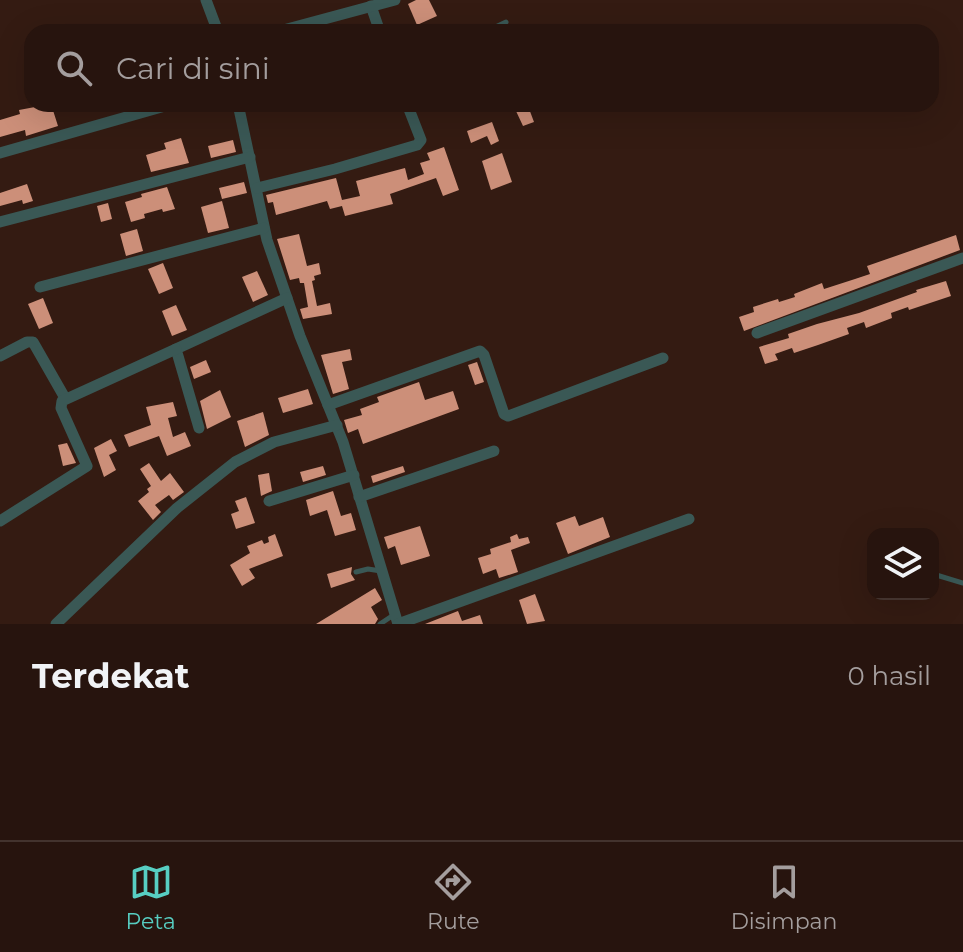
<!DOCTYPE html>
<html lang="id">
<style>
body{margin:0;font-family:Montserrat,sans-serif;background:#33211c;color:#f1f3f6}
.controls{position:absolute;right:24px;bottom:24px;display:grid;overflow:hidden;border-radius:16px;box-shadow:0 8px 32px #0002}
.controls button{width:72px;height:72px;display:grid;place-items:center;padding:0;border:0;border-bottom:2px solid #43332e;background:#27140e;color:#f1f3f6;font:40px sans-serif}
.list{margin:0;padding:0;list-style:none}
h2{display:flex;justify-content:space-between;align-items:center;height:104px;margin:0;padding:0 32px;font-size:34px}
h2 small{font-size:26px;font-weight:400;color:#a49e9e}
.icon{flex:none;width:44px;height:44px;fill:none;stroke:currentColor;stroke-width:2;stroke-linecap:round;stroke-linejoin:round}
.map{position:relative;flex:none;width:963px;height:624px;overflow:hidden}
.search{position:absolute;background:#27140e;box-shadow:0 8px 32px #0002;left:24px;right:24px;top:24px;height:88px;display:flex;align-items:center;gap:20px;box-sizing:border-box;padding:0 28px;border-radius:24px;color:#a49e9e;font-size:30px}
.sheet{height:216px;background:#27140e}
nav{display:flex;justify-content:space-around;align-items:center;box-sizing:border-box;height:112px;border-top:2px solid #43332e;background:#27140e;font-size:22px;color:#a49e9e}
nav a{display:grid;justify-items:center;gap:4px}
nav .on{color:#57cec2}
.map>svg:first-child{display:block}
.building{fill:#cc8f79}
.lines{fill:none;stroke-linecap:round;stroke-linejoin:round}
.service{stroke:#3a5855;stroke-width:5}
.minor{stroke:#3a5855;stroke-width:11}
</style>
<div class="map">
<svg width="963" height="624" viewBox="0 0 963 624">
<rect width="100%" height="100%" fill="#341b12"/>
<g class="building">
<polygon points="416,0 429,0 437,16 417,25 408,4"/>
<polygon points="51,104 58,126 26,136 25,130 0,137 0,120 20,114 19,110"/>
<polygon points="528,106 534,122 523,126 516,111"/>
<polygon points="492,122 499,141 491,145 487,136 471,143 467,131"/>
<polygon points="181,138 189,163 151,172 146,155 166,149 164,143"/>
<polygon points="233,140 236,152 211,158 208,146"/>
<polygon points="444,147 459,190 443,196 436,178 390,194 393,204 345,216 342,206 330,209 327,201 276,215 273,202 268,203 266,195 336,178 342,200 360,196 356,181 405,168 408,180 424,174 420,163 430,160 427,153"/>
<polygon points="502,153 512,182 491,190 482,161"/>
<polygon points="244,182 247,193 222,199 219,188"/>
<polygon points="27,184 33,201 23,204 22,200 0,206 0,193"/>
<polygon points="167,187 175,209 163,212 162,209 144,214 145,218 131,222 125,202 142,197 141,194"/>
<polygon points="222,201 229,228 208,233 201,207"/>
<polygon points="108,203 112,219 101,222 97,206"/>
<polygon points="137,229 143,251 126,256 120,234"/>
<polygon points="299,234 307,266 319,263 321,274 314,276 315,280 312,281 317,306 330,303 332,314 303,319 300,309 308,307 304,283 300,283 299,278 290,280 277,239"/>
<polygon points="956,235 960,250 744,331 739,317 754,312 753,307 778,299 779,302 795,297 794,294 822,283 824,289 855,279 870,274 867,266"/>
<polygon points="163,263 173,288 159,294 148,269"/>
<polygon points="257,271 268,295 253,302 242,277"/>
<polygon points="946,281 951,296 909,310 908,307 891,313 892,318 866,328 864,322 847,328 849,334 818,345 794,353 792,348 775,354 778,360 765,364 759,347 789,338 788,334 817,324 859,313 917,292 916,290"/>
<polygon points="43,298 53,323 39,329 28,304"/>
<polygon points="176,305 187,330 172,336 162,311"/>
<polygon points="350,349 352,360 342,362 349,389 333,394 321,355"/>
<polygon points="206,360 211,372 194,379 190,367"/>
<polygon points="477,362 484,382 475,385 468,365"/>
<polygon points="419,382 425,400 453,391 459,409 363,444 358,429 348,433 344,420 362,415 360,409 379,402 377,397"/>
<polygon points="308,389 313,404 283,413 278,398"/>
<polygon points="220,390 231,417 207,429 200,401"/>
<polygon points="173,402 177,416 168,418 173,437 185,432 191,446 167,456 159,436 129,447 124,435 151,425 146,407"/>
<polygon points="263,412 269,435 245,447 237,421"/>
<polygon points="111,439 117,451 109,455 116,470 104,477 94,448"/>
<polygon points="67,443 76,463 63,466 58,445"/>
<polygon points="149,463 161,481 170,473 184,492 173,500 169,495 155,505 161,512 153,520 138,501 149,492 147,489 151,486 140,469"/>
<polygon points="323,466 326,475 303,482 300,472"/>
<polygon points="403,466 405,472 373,483 371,476"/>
<polygon points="269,473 272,491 261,496 258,475"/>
<polygon points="333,491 341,516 351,513 356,530 335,536 327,510 310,516 306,500"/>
<polygon points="246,497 255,523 236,529 231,514 239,511 235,501"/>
<polygon points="575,516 579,526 603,517 610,537 568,554 556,523"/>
<polygon points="420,526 430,556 401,565 395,546 388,549 384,537"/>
<polygon points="275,534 283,556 249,569 255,578 242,586 230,565 250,553 247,546 262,540 264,544 269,542 268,537"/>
<polygon points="517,534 519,539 528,537 530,543 511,550 518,572 499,578 496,569 483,574 478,558 491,554 490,549 511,542 510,537"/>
<polygon points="352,567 351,574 355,580 331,588 327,574"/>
<polygon points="375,588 382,600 371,607 378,619 375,624 316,624"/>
<polygon points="535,594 545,621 527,624 519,600"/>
<polygon points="458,611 462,621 480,615 483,624 425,624"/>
</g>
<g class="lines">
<g class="service">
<polyline points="485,32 506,22"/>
<polyline points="356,572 368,569 381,571"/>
<polyline points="933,574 963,583"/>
<polyline points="380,624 395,614"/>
</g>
<g class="minor">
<polyline points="206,0 218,32"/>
<polyline points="371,6 380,32"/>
<polyline points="276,32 395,0"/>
<polyline points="238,104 267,240 300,336 343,442 398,624"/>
<polyline points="0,153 172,104"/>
<polyline points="257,188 335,169 417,145 421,140 407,104"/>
<polyline points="0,222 250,157"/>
<polyline points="40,287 264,228"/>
<polyline points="757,333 963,258"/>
<polyline points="0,356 27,342 33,342 65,398"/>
<polyline points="328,405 480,351 484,355 504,414 508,416 663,358"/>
<polyline points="199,428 176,349 287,298"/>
<polyline points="359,497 494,451"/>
<polyline points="269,501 354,475"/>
<polyline points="0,521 87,466 61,408 62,401 176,349"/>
<polyline points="56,624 177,508 235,462 274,442 337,425"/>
<polyline points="398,624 689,519"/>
</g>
</g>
</svg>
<div class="controls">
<button><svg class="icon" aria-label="layers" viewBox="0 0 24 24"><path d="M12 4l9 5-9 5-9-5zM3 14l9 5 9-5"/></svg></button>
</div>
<div class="search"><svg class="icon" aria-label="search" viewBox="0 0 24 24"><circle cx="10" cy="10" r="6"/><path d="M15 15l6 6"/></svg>Cari di sini</div>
</div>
<section class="sheet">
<h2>Terdekat<small>0 hasil</small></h2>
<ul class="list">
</ul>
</section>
<nav>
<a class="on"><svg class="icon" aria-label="map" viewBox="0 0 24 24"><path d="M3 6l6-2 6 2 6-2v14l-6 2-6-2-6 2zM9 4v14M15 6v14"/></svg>Peta</a>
<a><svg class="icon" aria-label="directions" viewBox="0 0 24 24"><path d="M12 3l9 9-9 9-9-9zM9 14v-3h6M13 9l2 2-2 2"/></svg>Rute</a>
<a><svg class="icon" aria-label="saved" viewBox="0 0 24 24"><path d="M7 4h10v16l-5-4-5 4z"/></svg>Disimpan</a>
</nav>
